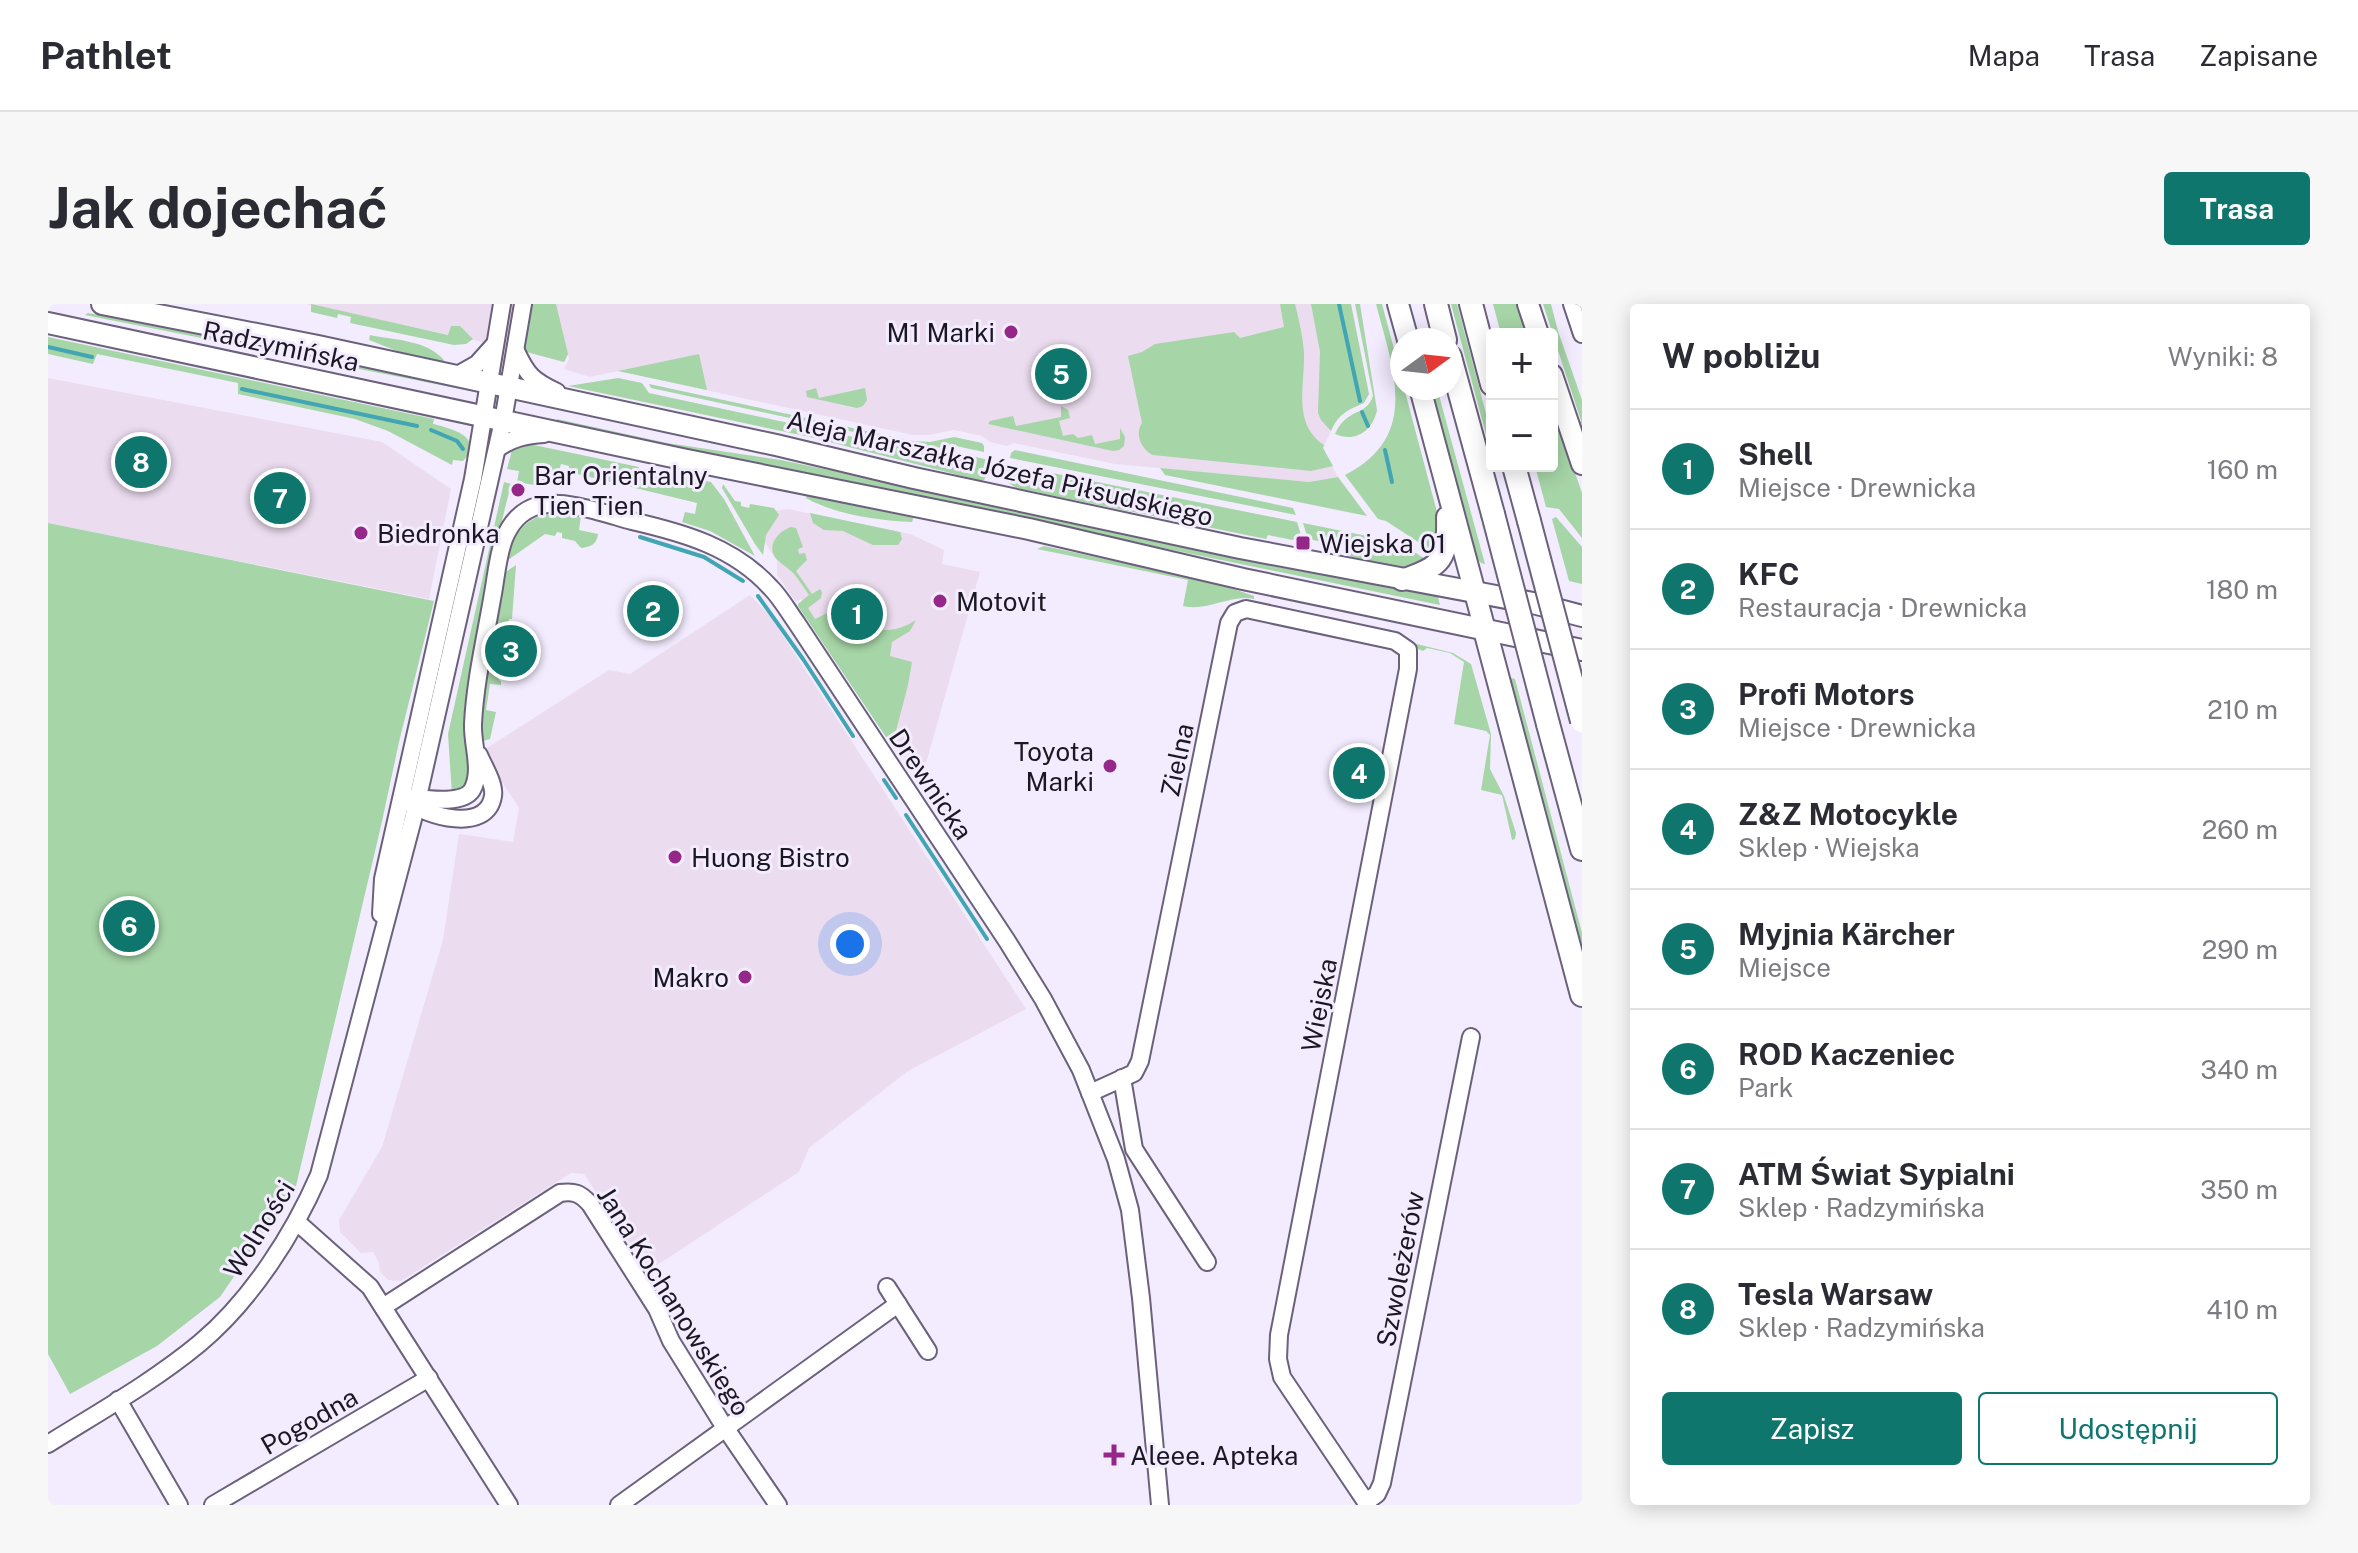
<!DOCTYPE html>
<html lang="pl">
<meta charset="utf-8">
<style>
body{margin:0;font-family:"Public Sans",sans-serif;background:#f7f7f7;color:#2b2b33}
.controls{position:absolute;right:24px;top:24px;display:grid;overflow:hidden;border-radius:8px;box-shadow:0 4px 20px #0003}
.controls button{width:72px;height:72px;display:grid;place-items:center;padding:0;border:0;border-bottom:2px solid #e1e1e2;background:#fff;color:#2b2b33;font:40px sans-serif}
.compass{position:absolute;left:1342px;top:24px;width:72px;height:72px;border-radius:50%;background:#fff;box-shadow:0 4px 20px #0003;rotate:75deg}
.you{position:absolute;left:802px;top:640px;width:28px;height:28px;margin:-20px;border:6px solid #fff;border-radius:50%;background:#1a73e8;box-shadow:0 0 0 12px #1a73e833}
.badge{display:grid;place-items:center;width:52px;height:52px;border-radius:50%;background:#0f766e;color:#fff;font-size:26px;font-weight:700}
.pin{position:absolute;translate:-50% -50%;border:4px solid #fff;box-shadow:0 2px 8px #0006}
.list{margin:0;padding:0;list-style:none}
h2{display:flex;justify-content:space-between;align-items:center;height:104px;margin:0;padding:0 32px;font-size:34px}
h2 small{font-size:26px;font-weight:400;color:#7c7c81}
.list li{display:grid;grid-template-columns:52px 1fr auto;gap:24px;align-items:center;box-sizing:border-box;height:120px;padding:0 32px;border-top:2px solid #e1e1e2}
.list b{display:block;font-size:30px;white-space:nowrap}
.list p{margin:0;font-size:26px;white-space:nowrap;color:#7c7c81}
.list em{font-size:26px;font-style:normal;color:#7c7c81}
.actions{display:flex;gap:16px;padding:24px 32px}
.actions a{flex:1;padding:18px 0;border:2px solid #0f766e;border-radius:8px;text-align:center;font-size:28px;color:#0f766e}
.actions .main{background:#0f766e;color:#fff}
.map{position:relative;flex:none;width:1534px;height:1201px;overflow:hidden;border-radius:8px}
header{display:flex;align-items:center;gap:48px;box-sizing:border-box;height:112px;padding:0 40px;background:#fff;border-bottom:2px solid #e1e1e2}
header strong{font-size:38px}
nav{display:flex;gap:44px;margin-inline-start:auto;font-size:28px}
.intro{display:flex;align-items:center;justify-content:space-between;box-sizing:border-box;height:192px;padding:0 48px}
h1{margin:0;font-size:56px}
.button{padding:20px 36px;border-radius:8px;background:#0f766e;color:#fff;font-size:28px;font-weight:700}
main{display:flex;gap:48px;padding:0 48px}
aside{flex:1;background:#fff;border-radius:8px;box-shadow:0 4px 20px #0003}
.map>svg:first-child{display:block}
.commercial{fill:#ebdcef}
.green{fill:#a6d5a7}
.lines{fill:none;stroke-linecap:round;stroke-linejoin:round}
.stream{stroke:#42a5b4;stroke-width:4}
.minor-casing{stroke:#6b617c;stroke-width:20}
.major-casing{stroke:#6b617c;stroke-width:24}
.highway-casing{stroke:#6b617c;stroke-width:26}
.minor{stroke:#fff;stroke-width:16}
.major{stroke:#fff;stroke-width:20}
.highway{stroke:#fff;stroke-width:22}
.highway-bridge-casing{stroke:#6b617c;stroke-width:26;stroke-linecap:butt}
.highway-bridge{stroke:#fff;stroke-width:22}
.poi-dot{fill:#942788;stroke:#f3ecff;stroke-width:3}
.labels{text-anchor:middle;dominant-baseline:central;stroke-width:6;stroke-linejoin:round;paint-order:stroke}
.poi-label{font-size:26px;fill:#1c1823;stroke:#f3ecff;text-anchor:start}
.street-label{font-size:26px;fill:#1c1823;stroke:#f3ecff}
</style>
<header>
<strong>Pathlet</strong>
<nav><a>Mapa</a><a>Trasa</a><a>Zapisane</a></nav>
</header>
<div class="intro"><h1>Jak dojechać</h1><a class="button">Trasa</a></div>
<main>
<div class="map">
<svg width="1534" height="1201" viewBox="0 0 1534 1201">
<rect width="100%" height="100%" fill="#f3ecff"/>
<g class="commercial">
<polygon points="258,0 1265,0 1283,127 1275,144 1290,173 1261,178 1067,160 966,139 959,142 942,138 934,132 906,126 880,131 865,131 570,67 542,73 516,65 521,55 520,51 516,58 467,45"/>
<polygon points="0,74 334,138 403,185 381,295 0,219"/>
<polygon points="740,205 862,230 896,246 894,260 932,268 875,470 859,459 753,295 748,298 729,271 729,257 714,234 711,209"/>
<polygon points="702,291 722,312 978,705 860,767 761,844 751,868 600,967 536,870 523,869 353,977 340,976 332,968 331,959 325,948 313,949 292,928 291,916 334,843 395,636 411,530 465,538 471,504 450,472 439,444 561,366 582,370"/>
</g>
<g class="green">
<polygon points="263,0 400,31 403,22 412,22 425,35 418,40 406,41 302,19 303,13 290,10 289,14 263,8"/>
<polygon points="483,0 508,0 520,50 516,58 475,47"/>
<path d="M 1232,0 L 1247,0 C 1251,16 1255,33 1256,49 C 1257,81 1244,120 1276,141 L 1275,144 L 1285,162 L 1263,167 L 1105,151 C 1094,146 1086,130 1094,119 L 1080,52 L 1094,48 L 1107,40 L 1186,28 L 1192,34 L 1236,23 Z"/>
<path d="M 1263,0 L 1303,0 L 1321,90 L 1316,99 C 1300,106 1291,109 1283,127 L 1273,116 L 1270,109 L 1272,48 Z"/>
<path d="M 1307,0 L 1312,0 L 1329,106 C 1325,127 1307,139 1287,130 C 1299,103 1318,113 1325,92 Z"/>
<path d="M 1328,0 L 1334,0 L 1354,75 L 1354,84 L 1356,84 L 1393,223 L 1387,241 L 1381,245 L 1338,217 L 1330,215 L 1297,171 C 1373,132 1345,66 1328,0 Z"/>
<polygon points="1403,0 1409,0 1444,132 1444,153"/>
<polygon points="1445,0 1470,0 1480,30 1453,30"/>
<polygon points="1495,0 1503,0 1510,27 1534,96 1534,127 1531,118 1533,117"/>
<polygon points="40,9 91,18 424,83 423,87 37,11"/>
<path d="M 322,31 C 346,36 379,36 396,56 L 395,62 L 372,56 L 321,36 Z"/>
<path d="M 0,33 L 386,115 L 385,120 C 402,124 438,133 415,157 L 405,156 L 404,161 L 340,127 L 307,115 L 190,90 L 190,79 L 49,50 L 45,60 L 0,50 Z"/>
<polygon points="651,50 659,86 570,67"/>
<polygon points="570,74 594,79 601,89 875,148 906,148 941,156 937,175 934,177 762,133 520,82"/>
<polygon points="601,80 865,137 882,138 906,133 934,139 936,142 936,148 908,142 886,144 870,142 603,84"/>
<polygon points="768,84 771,94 817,84 819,96 815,102 809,104 759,93 758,87"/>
<polygon points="1380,84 1389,84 1437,260 1433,259 1426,251"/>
<polygon points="1504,101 1534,189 1534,234 1511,205 1498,203 1487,162 1504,162"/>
<polygon points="1013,102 1020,106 1022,114 1011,117 1015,132 1025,130 1030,134 1044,131 1047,140 1072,135 1072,124 1077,133 1076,142 1071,146 1065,147 940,120 942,117 965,112 968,122 1013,113"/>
<polygon points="509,115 619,139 733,156 1176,249 1389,289 1392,301 508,119"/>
<polygon points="481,140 591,163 590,167 606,171 607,167 663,178 676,195 707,252 662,227 634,218 637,208 647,210 649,199 521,168 521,162 513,160 507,181 494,178 491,182 469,178 471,167 459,165 464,146 473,141"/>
<polygon points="967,146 1245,204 1248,211 962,154 963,149"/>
<path d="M 954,159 L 1249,218 L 1255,238 L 1220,231 L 1218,235 L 972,185 C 959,180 952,173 954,159 Z"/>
<polygon points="1112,164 1261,178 1290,173 1319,212 1117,171"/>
<path d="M 456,178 L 463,180 L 440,273 L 423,461 C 420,478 422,484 404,491 L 400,430 Z"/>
<polygon points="675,180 687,197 693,198 693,202 701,204 702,200 726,204 731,211 718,231 715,251 707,240 674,184"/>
<path d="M 759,191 L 770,192 L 866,212 L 864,218 C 831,217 786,210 758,194 Z"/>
<path d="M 514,207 L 533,212 L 531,226 L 550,230 C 549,240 543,243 533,244 L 527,237 L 514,234 L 514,229 L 509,228 L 507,232 L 497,230 L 457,258 C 464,228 482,209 514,207 Z"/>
<polygon points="762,209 852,228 854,235 850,241 825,241 795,227 776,226 765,219"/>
<polygon points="1508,213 1534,243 1534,280 1521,277 1504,215"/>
<polygon points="0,219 386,297 351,438 333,522 248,882 172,993 109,1042 22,1090 0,1050"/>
<polygon points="1255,219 1319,232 1329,235 1305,244 1260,235"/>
<path d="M 743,223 L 748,224 L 755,243 L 750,245 L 751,250 L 757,249 L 759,256 L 748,267 L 764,290 L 772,285 L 774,288 L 773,294 L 760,304 L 767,315 L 779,309 L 788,307 L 791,317 L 805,325 L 809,319 L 817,323 L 819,321 C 837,330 852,326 868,316 L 862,327 L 844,338 L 842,352 L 864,358 L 860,381 L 844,442 L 750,302 L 750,300 L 761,291 C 756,284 752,277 746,270 C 741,264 731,259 727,253 C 719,240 731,227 743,223 Z"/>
<polygon points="1334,238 1368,249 1382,258 1351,266 1298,251 1314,245 1316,249 1335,242"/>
<path d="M 996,242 L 1162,277 L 1206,292 L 1206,295 C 1182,290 1160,308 1135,302 L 1140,276 L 989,245 Z"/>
<polygon points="468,261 464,315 461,315 451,376 453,377 453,381 442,380 438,406 448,408 442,435 435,437 434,398 456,269"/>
<polygon points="1361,338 1405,349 1423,360 1443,430 1442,465 1456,492 1468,529 1467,535 1464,536 1454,491 1433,486 1442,431 1438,427 1406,420 1416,358 1402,349 1379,344 1375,347 1363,342"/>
<polygon points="1458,373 1467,375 1534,629 1534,652"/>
</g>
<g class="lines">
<g class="stream">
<polyline points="1291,0 1312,97"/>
<polyline points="0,43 44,53"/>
<polyline points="194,85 369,122"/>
<polyline points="1314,108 1320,122"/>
<polyline points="383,126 409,137 415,145"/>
<polyline points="1337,146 1344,178"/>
<polyline points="592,233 656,253 695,277"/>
<polyline points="710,292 755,355 805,432"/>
<polyline points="836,476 848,494"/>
<polyline points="858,511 939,635"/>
</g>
<defs>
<g id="minor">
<polyline points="1524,0 1534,30"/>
<path d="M 468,47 C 479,71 485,77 509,88"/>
<polyline points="406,73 429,60 446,41"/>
<path d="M 449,145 C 464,134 478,131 496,130"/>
<path d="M 355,493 C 372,494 414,502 424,486 C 435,467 424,441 425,420 C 427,378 437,336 444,295 C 448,275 449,254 456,235 C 462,220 473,207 489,202 C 515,194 558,210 584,217 C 636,229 686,243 723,284 C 733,294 740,307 748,318 L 959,637 L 995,695 L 1033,766 L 1068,855 L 1082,906 L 1093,994 L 1112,1201"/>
<path d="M 359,497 C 378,512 439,530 445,492 C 447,480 436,463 431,451"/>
<polyline points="333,610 335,575 425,175 454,0"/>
<polyline points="1074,774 1086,845 1159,958"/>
<polyline points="1042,789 1086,769 1092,757 1181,319 1187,309 1198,305 1347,337 1360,346 1360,365 1231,1031 1230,1055 1234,1073 1320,1201"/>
<polyline points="249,918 322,983 461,1201"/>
<polyline points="839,983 880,1047"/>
<path d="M 335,1003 L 512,889 C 526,887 532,889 542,900 L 609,1005 L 623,1037 L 674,1119 L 730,1201"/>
<polyline points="70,1096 131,1201"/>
<path d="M 0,1140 C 51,1108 105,1078 152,1039 C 203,996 245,931 271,871 L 365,515 L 455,117 L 475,0"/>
<polyline points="1318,1198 1329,1190 1334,1179 1423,733"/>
<polyline points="165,1201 381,1074"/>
<polyline points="571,1201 850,1000"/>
</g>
<g id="major">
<polyline points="54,0 270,42 728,141 866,174 1192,244 1485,299 1534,312"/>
<polyline points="1350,0 1360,36"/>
<polyline points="1480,0 1490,30"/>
<polyline points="0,19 634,155 981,225 1195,275 1534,346"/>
<polyline points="1504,71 1534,160"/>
<polyline points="1372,84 1437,326"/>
<path d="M 1354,276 C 1395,262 1400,255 1399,213"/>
</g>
<g id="highway">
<polyline points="1388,0 1397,36"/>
<polyline points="1423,0 1444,80"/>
<polyline points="1402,53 1445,210"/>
<polyline points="1466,162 1481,217"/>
<polyline points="1437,326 1534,691"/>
<polyline points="1500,420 1534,545"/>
</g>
</defs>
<use href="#minor" class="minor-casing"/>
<use href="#major" class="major-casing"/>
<use href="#highway" class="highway-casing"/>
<use href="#minor" class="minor"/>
<use href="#major" class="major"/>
<use href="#highway" class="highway"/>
<defs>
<g id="highway-bridge">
<polyline points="1445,210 1500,420"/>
<polyline points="1481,217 1534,417"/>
</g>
</defs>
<use href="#highway-bridge" class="highway-bridge-casing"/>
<use href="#highway-bridge" class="highway-bridge"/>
</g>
<g class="poi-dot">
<circle cx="963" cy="28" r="8"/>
<circle cx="470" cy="186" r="8"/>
<circle cx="313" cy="229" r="8"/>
<rect x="1247" y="231" width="16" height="16" rx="4"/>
<circle cx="892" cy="297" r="8"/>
<circle cx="1062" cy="462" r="8"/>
<circle cx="627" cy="553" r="8"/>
<circle cx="697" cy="673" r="8"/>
<path d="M1062 1139h8v8h8v8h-8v8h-8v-8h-8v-8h8z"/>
</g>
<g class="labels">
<g class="poi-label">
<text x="947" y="28" text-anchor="end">M1 Marki</text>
<text x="486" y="171">Bar Orientalny<tspan x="486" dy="30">Tien Tien</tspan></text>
<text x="329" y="229">Biedronka</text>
<text x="1271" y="239">Wiejska 01</text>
<text x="908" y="297">Motovit</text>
<text x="1046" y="447" text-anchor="end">Toyota<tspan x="1046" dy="30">Marki</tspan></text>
<text x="643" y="553">Huong Bistro</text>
<text x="681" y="673" text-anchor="end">Makro</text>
<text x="1082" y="1151">Aleee. Apteka</text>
</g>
<g class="street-label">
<text transform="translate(233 42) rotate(12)">Radzymińska</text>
<text transform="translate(952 164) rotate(13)">Aleja Marszałka Józefa Piłsudskiego</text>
<text transform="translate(1129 456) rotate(-78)">Zielna</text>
<text transform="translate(883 480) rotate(56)">Drewnicka</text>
<text transform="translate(1271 701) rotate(-79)">Wiejska</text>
<text transform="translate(211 925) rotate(-58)">Wolności</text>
<text transform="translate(1352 965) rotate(-79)">Szwoleżerów</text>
<text transform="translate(626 997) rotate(58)">Jana Kochanowskiego</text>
<text transform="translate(261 1117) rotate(-30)">Pogodna</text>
</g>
</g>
</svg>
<div class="controls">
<button>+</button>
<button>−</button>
</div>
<svg class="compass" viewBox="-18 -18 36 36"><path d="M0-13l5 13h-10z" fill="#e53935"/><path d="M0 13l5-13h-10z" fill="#7c7c81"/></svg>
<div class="you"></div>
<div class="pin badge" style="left:809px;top:310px">1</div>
<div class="pin badge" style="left:605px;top:307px">2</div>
<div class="pin badge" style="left:463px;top:347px">3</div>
<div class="pin badge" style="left:1311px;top:469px">4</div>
<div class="pin badge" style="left:1013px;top:70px">5</div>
<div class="pin badge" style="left:81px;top:622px">6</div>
<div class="pin badge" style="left:232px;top:194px">7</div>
<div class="pin badge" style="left:93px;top:158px">8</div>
</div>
<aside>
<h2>W pobliżu<small>Wyniki: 8</small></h2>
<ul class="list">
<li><span class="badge">1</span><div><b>Shell</b><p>Miejsce · Drewnicka</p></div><em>160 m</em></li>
<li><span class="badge">2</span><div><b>KFC</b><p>Restauracja · Drewnicka</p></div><em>180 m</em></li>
<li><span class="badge">3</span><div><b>Profi Motors</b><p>Miejsce · Drewnicka</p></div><em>210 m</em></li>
<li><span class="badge">4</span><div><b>Z&amp;Z Motocykle</b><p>Sklep · Wiejska</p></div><em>260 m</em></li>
<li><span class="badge">5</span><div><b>Myjnia Kärcher</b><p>Miejsce</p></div><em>290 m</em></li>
<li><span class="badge">6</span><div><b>ROD Kaczeniec</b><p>Park</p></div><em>340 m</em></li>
<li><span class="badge">7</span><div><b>ATM Świat Sypialni</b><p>Sklep · Radzymińska</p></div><em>350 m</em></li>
<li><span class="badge">8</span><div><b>Tesla Warsaw</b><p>Sklep · Radzymińska</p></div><em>410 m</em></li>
</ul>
<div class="actions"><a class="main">Zapisz</a><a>Udostępnij</a></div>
</aside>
</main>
